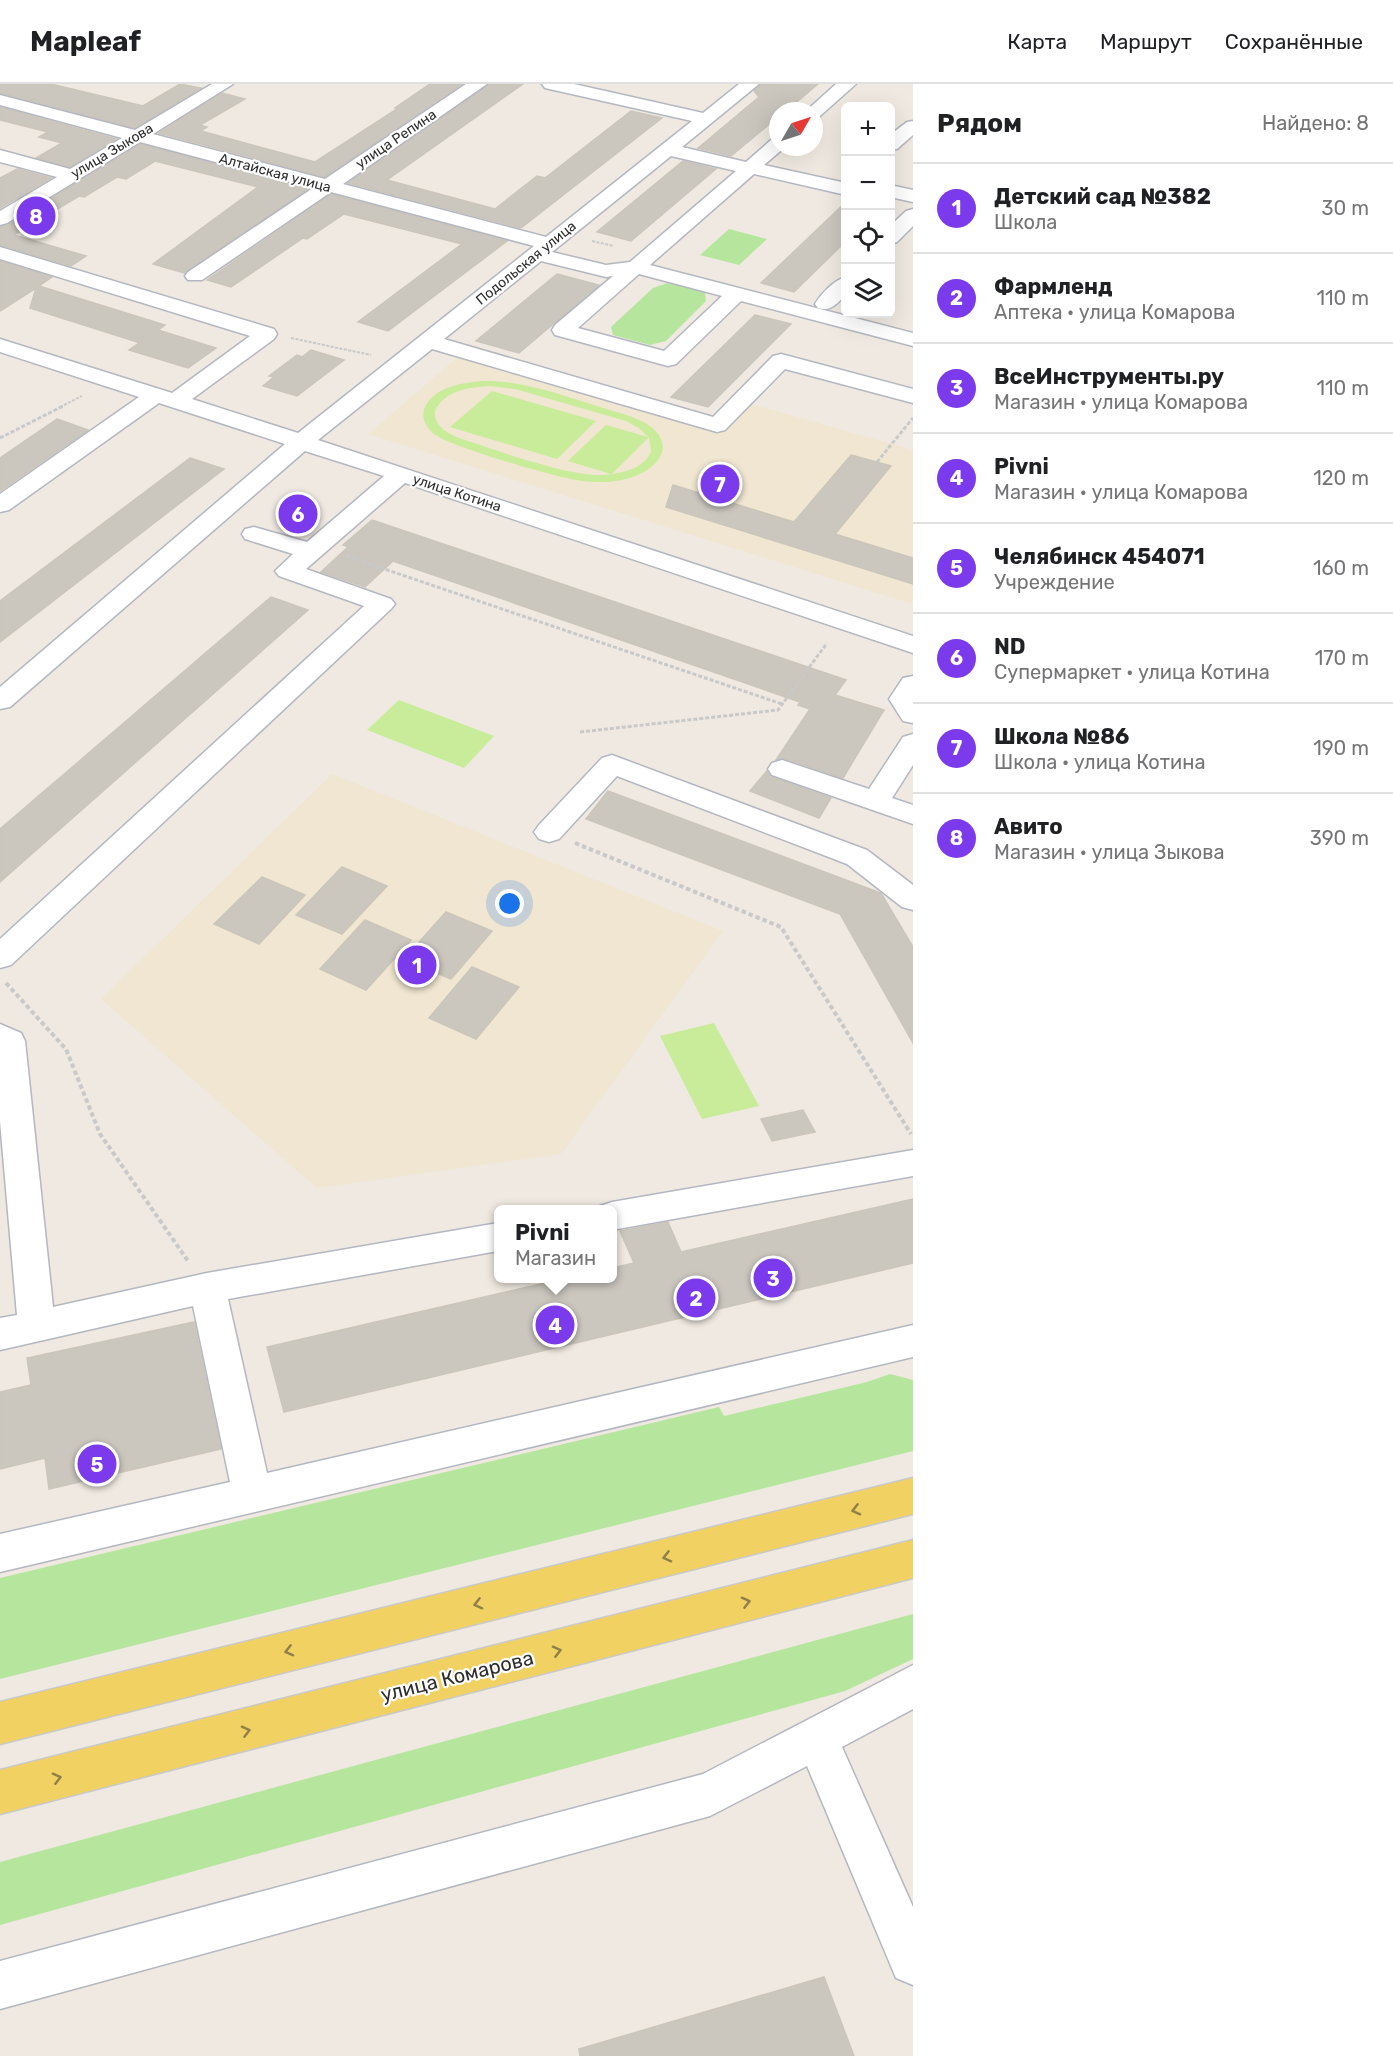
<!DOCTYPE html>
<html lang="ru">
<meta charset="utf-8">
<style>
body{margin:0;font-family:Rubik,sans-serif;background:#f2f2f2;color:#202124}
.controls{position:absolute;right:18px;top:18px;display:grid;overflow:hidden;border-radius:9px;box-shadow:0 6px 24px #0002}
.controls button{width:54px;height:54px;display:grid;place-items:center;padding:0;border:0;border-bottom:2px solid #e0e0e0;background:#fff;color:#202124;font:30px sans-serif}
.compass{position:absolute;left:769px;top:18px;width:54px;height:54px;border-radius:50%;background:#fff;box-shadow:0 6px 24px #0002;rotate:51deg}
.you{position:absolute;left:510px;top:820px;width:21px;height:21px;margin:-15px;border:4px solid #fff;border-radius:50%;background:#1a73e8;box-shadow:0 0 0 9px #1a73e833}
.badge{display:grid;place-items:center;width:39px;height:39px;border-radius:50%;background:#7c3aed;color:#fff;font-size:20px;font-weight:700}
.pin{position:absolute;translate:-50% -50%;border:3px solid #fff;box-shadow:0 2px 6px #0006}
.popup{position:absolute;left:494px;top:1121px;width:123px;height:78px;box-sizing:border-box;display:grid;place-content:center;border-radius:9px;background:#fff;filter:drop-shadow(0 2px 4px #0005);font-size:20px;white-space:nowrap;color:#757577}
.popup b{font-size:22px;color:#202124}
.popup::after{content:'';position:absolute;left:50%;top:100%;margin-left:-12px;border:12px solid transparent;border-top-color:#fff}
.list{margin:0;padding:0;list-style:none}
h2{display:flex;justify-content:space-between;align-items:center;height:78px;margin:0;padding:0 24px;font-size:26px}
h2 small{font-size:20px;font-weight:400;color:#757577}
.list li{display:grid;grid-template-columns:39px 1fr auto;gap:18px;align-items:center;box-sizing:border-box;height:90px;padding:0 24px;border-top:2px solid #e0e0e0}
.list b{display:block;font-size:22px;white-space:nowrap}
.list p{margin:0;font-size:20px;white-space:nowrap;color:#757577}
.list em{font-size:20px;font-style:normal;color:#757577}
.icon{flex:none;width:33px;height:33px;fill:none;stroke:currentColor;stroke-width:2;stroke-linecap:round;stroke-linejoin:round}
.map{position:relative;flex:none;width:913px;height:1972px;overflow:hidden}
header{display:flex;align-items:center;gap:36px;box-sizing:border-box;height:84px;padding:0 30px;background:#fff;border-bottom:2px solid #e0e0e0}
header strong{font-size:28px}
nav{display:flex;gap:33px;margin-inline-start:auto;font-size:21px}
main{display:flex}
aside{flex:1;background:#fff}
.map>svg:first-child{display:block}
.education{fill:#f0e6d1}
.green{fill:#b6e59e}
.pitch{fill:#c9ec9a;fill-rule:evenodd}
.building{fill:#cbc7bf;stroke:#cbc5ba;stroke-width:1.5}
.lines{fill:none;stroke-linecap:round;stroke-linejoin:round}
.minor-casing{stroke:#b4b7c1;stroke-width:3}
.major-casing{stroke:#c9c9c9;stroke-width:3}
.path-far2{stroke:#c9c9c9;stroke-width:2;stroke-dasharray:3 1.5;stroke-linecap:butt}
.path-far1{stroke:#c9c9c9;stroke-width:3;stroke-dasharray:4 2;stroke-linecap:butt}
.path{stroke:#c9c9c9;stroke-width:4;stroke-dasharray:4.5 3;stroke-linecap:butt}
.minor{fill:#fff;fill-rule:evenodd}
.major{fill:#f2d163;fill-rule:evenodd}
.oneway{stroke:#908048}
.labels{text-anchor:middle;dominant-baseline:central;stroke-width:4.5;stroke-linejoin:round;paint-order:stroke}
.far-street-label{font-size:14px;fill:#2e2e2e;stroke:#fff}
.near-street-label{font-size:20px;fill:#2e2e2e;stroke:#fff}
</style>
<header>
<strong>Mapleaf</strong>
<nav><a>Карта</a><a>Маршрут</a><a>Сохранённые</a></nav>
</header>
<main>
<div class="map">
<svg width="913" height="1972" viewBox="0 0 913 1972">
<rect width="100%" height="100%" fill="#efe9e1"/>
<g class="education">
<polygon points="459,272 726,343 751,320 913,366 913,520 368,350"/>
<polygon points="332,690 723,847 561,1070 317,1104 101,915"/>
</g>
<g class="green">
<polygon points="729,145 767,155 739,181 700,171"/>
<polygon points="668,199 705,208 706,217 666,257 650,261 613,251 611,243 653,204"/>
<polygon points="890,1290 913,1296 913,1367 0,1595 0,1494 719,1323 724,1332 867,1298"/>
<polygon points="913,1530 913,1575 845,1607 0,1841 0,1778"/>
</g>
<g class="pitch">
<path d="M 482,297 C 529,296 577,317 623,330 C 689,349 665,393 608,398 C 597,398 587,398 576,396 C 552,392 451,363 434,350 C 424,342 419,329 428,318 C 440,302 463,299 482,297 ZM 490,302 L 515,305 L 626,337 L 639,344 L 648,353 L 606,341 L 568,377 L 611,390 C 578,397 497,366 462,355 C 448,350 434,343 435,327 C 444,306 471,303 490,302 ZM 649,353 L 651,368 C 644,383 627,388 612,390 Z"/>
<polygon points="492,307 596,337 557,375 450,343"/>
<polygon points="399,616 494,652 464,684 367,646"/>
<polygon points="714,939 759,1022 702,1035 660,952"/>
</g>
<g class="building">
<polygon points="0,0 51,0 143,22 180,0 201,4 135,44 0,9"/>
<polygon points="430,0 462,0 325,93 159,49 222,9 245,15 200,41 207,43 201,47 315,78 397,25 395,24"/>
<polygon points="489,0 523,0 387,96 495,125 537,92 545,94 631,27 662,34 521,144 348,99"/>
<polygon points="761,0 818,0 786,27 778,27 778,33 731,72 698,64 759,13 754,7"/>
<polygon points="0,23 116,55 70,83 36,74 62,59 39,53 48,48 0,36"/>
<polygon points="140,60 308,105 184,189 153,180 258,103 155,77 126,95 117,93 84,113 79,112 14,151 86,172 71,182 0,161 0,143 8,141"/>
<polygon points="683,77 716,85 631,157 597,148"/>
<polygon points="17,85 51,94 0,124 0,94"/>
<polygon points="331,110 507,157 388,247 358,238 462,160 344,130 307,155 303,154 231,203 207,196"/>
<polygon points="846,118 846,157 794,208 761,199"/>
<polygon points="0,177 52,193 39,202 165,241 140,259 30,224 36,204 0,227"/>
<polygon points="557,190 599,201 519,269 476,257"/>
<polygon points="755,231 791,240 708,323 671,313"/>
<polygon points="158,246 216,264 188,284 129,266"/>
<polygon points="311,266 344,276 297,312 263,302 274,293 269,292 297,271 302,273"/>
<polygon points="57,335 88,346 0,407 0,374"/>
<polygon points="851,371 891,382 835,450 913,474 913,500 666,423 673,401 794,438"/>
<polygon points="190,374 224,385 0,558 0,517"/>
<polygon points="372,436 846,596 835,611 884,626 843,694 783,674 776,676 810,625 798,621 800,618 393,477 365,503 321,488 348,463 343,461"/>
<polygon points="271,513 308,526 0,798 0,745"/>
<polygon points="767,687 771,693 831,714 819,734 750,707"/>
<polygon points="608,707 881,809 913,863 913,959 840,830 586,735"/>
<polygon points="342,783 387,802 342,850 296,831"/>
<polygon points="262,793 305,811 259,860 214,840"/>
<polygon points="446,828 492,847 451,895 404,875"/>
<polygon points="365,836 411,856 366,906 320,885"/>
<polygon points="472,883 519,903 476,955 429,934"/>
<polygon points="803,1026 815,1048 772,1057 761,1035"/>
<polygon points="913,1115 913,1179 284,1328 267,1263 567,1194 612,1194 612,1184 634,1179 620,1147 668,1138 681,1168"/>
<polygon points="194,1238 221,1365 49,1405 45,1374 0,1385 0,1308 31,1301 27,1274"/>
<polygon points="824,1893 854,1972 580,1972 579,1965"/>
</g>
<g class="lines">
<defs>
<g id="minor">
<path d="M 212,0 L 233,0 L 153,50 L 325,95 L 466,0 L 487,0 L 343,100 L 546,153 L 692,37 L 545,4 L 542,0 L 574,0 L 703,29 L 739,0 L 759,0 L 682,63 L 746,78 L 771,56 L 778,54 L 778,63 L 785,63 L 764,81 L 846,99 L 846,111 L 754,90 L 650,181 L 913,249 L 913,262 L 741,217 L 676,280 L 668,282 L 555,251 L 552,246 L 555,241 L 613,192 L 606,193 L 541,177 L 444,255 L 713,333 L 773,272 L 781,270 L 913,305 L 913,319 L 785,285 L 725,346 L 717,348 L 432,265 L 318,356 L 913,552 L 913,569 L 405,399 L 306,485 L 391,515 L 395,520 L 391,525 L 11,881 L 0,884 L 0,855 L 364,522 L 279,492 L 275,487 L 293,470 L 245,455 L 242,450 L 245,445 L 254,443 L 307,458 L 384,392 L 305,367 L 10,623 L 0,625 L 0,603 L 285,360 L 159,319 L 9,426 L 0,428 L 0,410 L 139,313 L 0,268 L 0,255 L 172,309 L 250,252 L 0,175 L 0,163 L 274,245 L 277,250 L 274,255 L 192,315 L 298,349 L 534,162 L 331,108 L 202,196 L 188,196 L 185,192 L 188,188 L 313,104 L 140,58 L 7,139 L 0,141 L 0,127 L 57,93 L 0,78 L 0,66 L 70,85 L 122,54 L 0,21 L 0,11 L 135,46 ZM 671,72 L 736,87 L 630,178 L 606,181 L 552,168 ZM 639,190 L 722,212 L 664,267 L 578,244 Z"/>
<polygon points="836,0 856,0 820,32 814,33 814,27 806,27"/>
<polygon points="913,37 913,51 897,65 890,66 890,51 907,38"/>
<polygon points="890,101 913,106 913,118 890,113"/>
<polygon points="913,125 913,142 897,158 890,160 890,142 906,127"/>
<path d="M 846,193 L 846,211 C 836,220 831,228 818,224 L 815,220 C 821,210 834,196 846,193 Z"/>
<polygon points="913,592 913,639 903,637 889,615 903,594"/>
<polygon points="913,650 913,681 892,714 913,721 913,740 772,691 768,685 772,679 782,676 869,705 903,653"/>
<polygon points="612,671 867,766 913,801 913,826 902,823 847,780 617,692 559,755 549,758 539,755 534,748 539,741 602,674"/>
<polygon points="0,940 21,949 25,957 53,1223 207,1189 498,1139 498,1167 228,1215 267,1389 913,1241 913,1273 0,1488 0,1450 230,1398 193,1222 0,1266 0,1234 17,1231 0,1037"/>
<polygon points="913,1066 913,1092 612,1146 612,1126 598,1126 600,1122 612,1118"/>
<polygon points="913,1581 913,1625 842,1663 913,1823 913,1901 896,1894 807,1682 710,1732 0,1925 0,1877 703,1690"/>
</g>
<g id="major">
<polygon points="913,1394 913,1430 0,1660 0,1618"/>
<polygon points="913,1456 913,1494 0,1730 0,1686"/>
</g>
</defs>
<use href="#minor" class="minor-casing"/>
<use href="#major" class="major-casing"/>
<g class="path-far2">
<polyline points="592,157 614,162"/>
<polyline points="291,254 371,271"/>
<polyline points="60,323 82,312"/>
</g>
<g class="path-far1">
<polyline points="0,354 63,322"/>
<polyline points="877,378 913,334"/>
<polyline points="346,472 782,620"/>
<polyline points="580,648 778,626 827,559"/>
</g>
<g class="path">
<polyline points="575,759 781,843 911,1050"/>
<polyline points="6,899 66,965 100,1050 188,1177"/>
</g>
<use href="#minor" class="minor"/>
<use href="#major" class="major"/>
</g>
<defs><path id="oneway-chevron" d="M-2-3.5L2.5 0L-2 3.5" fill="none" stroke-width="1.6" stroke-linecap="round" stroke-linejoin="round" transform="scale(1.5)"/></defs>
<g class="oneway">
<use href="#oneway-chevron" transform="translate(856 1426) rotate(166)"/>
<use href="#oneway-chevron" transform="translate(667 1473) rotate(166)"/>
<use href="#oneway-chevron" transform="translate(746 1518) rotate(-14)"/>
<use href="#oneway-chevron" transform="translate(478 1520) rotate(166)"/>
<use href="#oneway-chevron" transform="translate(289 1567) rotate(166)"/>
<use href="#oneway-chevron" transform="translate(557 1567) rotate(-14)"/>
<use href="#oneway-chevron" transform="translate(246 1647) rotate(-14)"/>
<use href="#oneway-chevron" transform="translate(57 1694) rotate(-14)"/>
</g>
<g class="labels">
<g class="far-street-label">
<text transform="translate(396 55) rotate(-34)">улица Репина</text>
<text transform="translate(112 67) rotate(-31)">улица Зыкова</text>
<text transform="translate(275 89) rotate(15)">Алтайская улица</text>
<text transform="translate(526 179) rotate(-39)">Подольская улица</text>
<text transform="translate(457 409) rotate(18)">улица Котина</text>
</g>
<g class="near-street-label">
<text transform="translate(457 1592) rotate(-14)">улица Комарова</text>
</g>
</g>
</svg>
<div class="controls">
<button>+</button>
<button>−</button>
<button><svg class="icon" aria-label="locate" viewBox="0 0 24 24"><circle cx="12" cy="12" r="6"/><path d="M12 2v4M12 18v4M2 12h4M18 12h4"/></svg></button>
<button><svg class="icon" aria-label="layers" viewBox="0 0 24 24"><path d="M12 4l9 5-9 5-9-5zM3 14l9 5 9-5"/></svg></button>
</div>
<svg class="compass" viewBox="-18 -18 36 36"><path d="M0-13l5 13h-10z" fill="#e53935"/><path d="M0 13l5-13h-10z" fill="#757577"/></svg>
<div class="you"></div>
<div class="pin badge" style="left:417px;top:881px">1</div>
<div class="pin badge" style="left:696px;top:1214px">2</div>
<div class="pin badge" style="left:773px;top:1194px">3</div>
<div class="pin badge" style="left:555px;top:1241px">4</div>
<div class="popup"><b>Pivni</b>Магазин</div>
<div class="pin badge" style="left:97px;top:1380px">5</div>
<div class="pin badge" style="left:298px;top:430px">6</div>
<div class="pin badge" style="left:720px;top:400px">7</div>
<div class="pin badge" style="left:36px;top:132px">8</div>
</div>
<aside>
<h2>Рядом<small>Найдено: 8</small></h2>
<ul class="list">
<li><span class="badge">1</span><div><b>Детский сад №382</b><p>Школа</p></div><em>30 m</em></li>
<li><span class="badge">2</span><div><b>Фармленд</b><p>Аптека · улица Комарова</p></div><em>110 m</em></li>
<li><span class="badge">3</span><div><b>ВсеИнструменты.ру</b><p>Магазин · улица Комарова</p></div><em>110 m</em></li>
<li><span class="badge">4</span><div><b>Pivni</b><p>Магазин · улица Комарова</p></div><em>120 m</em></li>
<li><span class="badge">5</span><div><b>Челябинск 454071</b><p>Учреждение</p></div><em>160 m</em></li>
<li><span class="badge">6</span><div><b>ND</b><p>Супермаркет · улица Котина</p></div><em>170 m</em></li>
<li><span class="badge">7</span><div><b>Школа №86</b><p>Школа · улица Котина</p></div><em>190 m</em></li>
<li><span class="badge">8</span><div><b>Авито</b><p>Магазин · улица Зыкова</p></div><em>390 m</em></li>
</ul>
</aside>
</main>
